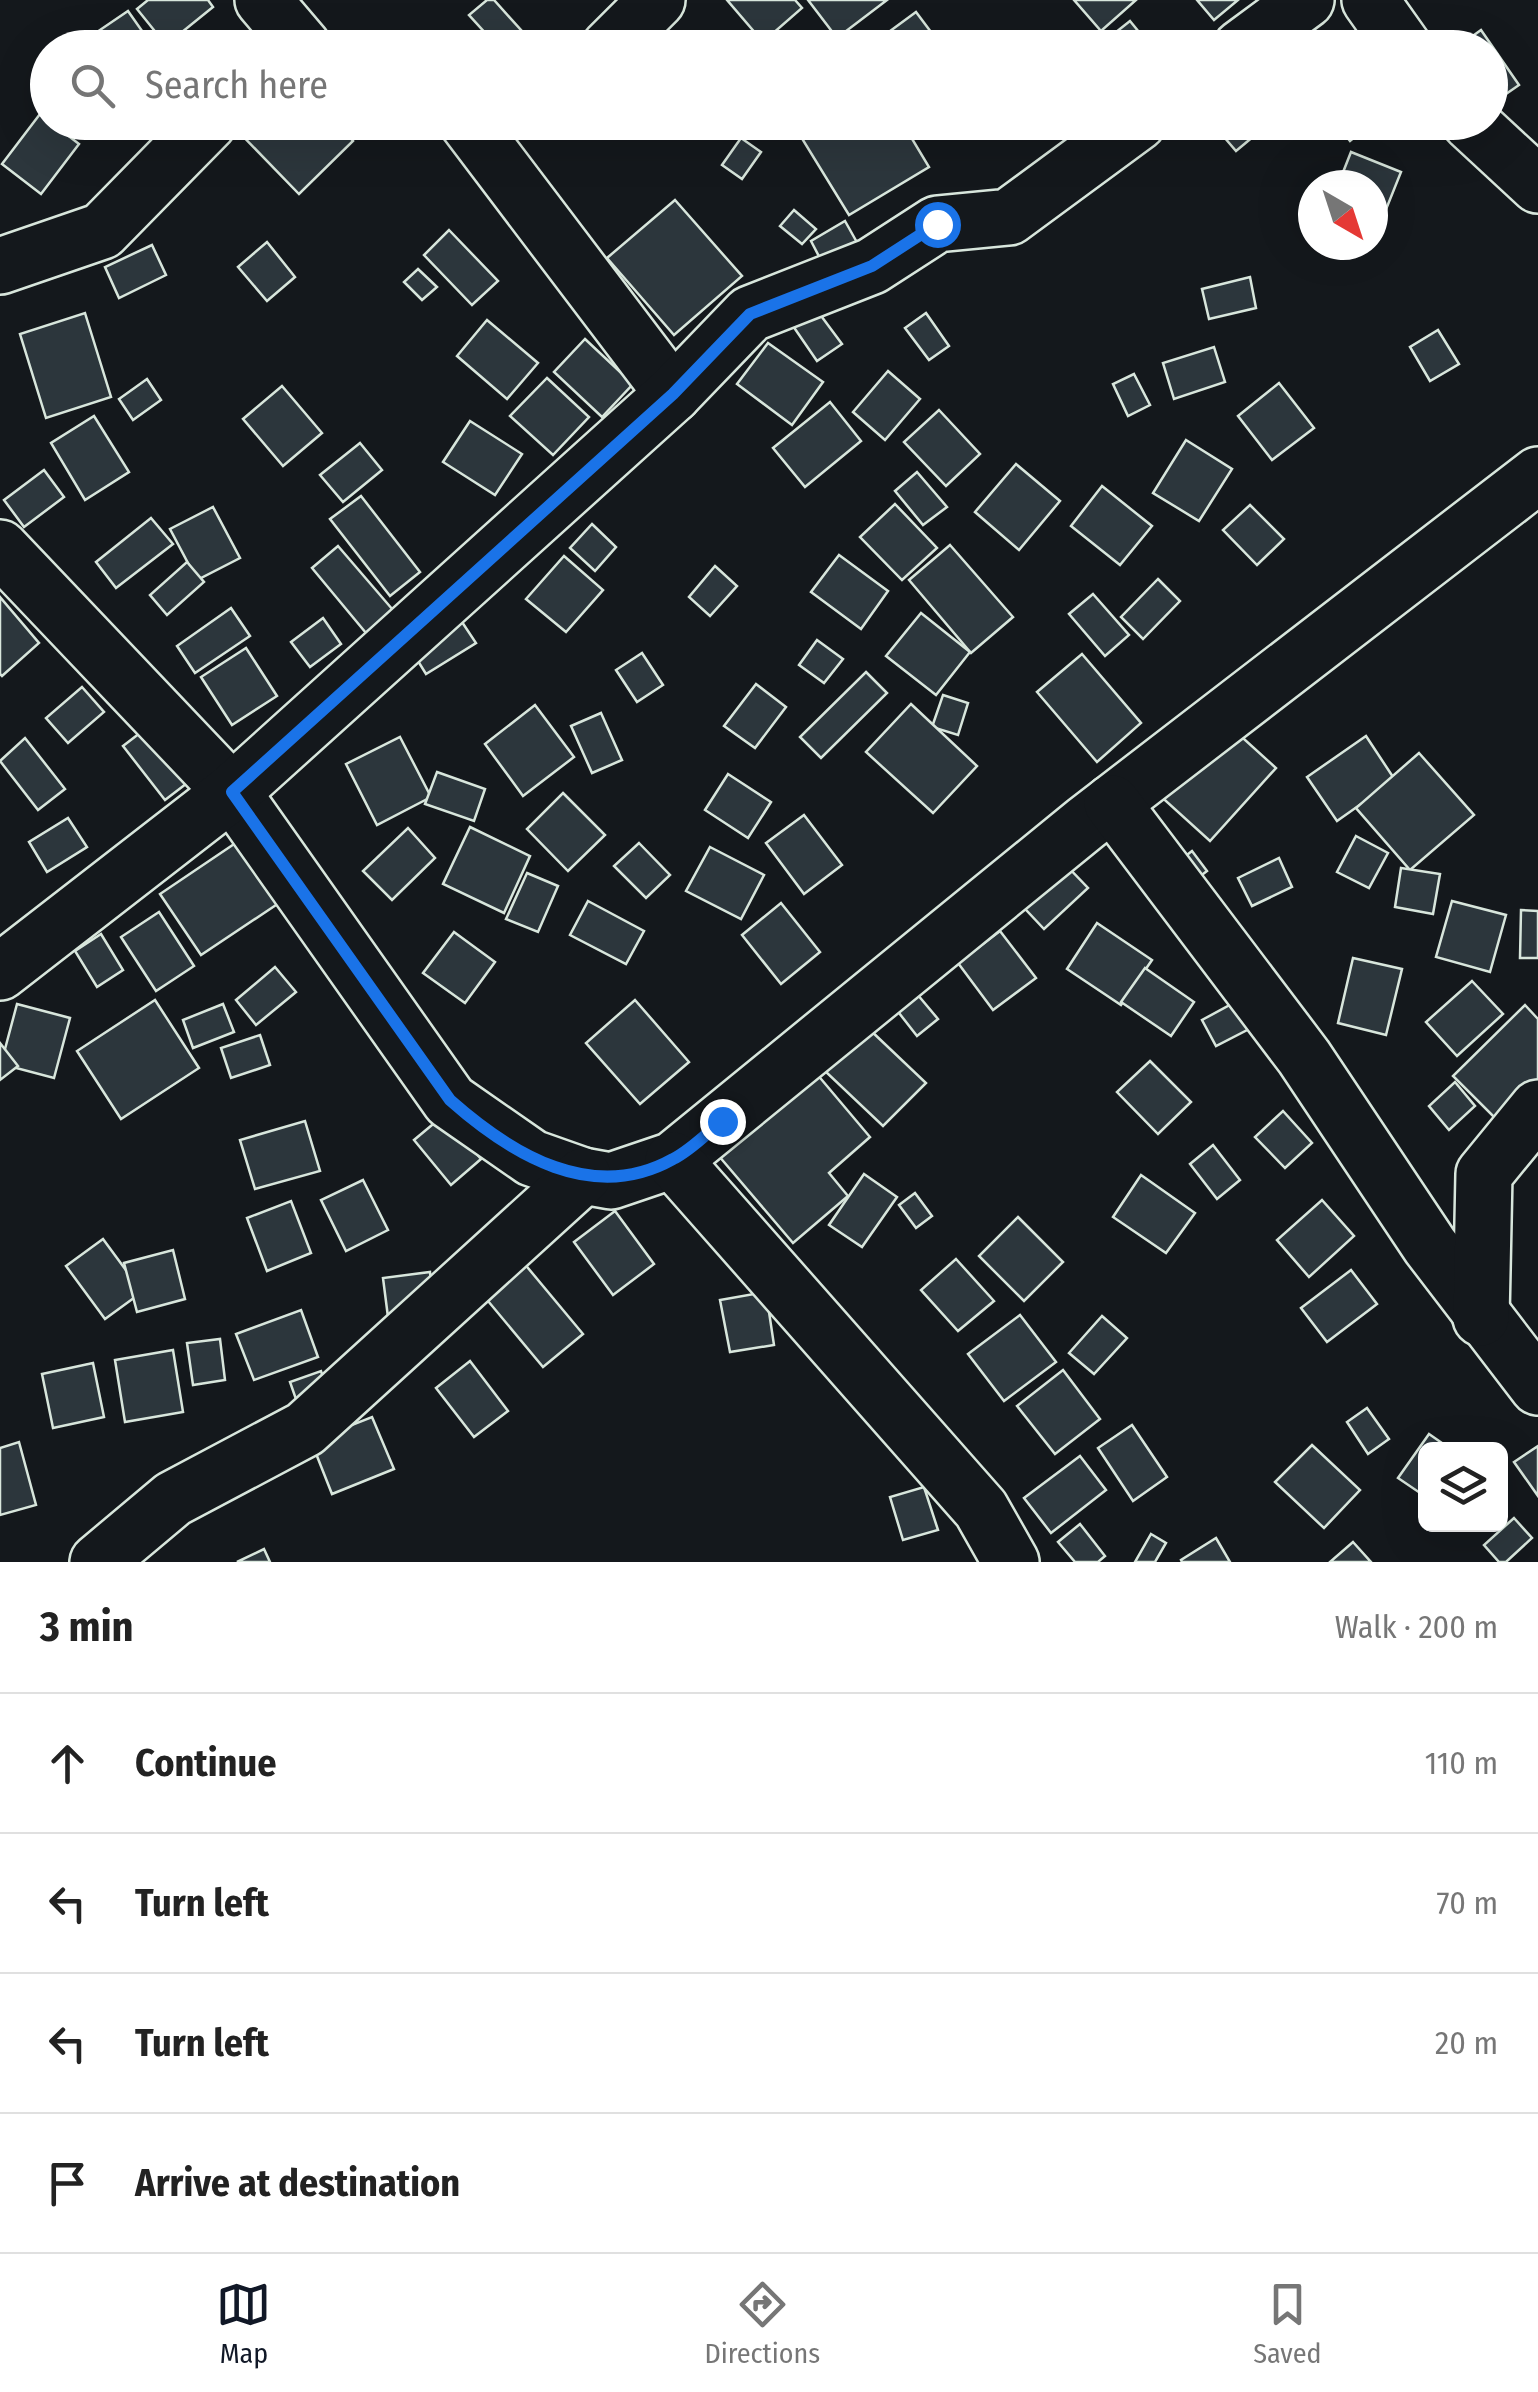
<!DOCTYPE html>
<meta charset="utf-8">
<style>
body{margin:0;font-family:"Fira Sans Condensed",sans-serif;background:#f6f6f6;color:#222}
.controls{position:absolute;right:30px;bottom:30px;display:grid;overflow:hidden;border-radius:15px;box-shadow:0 10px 40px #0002}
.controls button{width:90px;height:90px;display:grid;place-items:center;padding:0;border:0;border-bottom:2px solid #e0e0e0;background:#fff;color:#222;font:50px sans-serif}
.compass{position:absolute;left:1298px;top:170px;width:90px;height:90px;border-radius:50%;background:#fff;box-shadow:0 10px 40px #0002;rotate:141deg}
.stop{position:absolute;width:30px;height:30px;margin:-22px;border:8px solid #1a73e8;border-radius:50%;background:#fff}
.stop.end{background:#1a73e8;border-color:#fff;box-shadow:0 2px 10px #0008}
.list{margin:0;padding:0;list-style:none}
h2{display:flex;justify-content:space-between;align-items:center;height:130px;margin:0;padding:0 40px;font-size:42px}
h2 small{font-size:32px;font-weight:400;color:#767676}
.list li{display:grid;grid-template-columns:65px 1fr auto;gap:30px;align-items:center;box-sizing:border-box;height:140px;padding:0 40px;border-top:2px solid #e0e0e0}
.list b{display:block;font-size:38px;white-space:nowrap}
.list em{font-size:32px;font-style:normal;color:#767676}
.icon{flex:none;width:55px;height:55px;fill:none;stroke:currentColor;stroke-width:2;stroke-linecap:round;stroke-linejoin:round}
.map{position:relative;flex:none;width:1538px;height:1562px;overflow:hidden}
.search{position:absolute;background:#fff;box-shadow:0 10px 40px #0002;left:30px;right:30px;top:30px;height:110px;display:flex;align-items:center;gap:25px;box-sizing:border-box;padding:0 35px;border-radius:55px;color:#767676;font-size:38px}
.sheet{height:690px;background:#fff}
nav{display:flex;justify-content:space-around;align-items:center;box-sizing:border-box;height:140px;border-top:2px solid #e0e0e0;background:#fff;font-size:28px;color:#767676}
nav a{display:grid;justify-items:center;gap:5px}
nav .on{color:#111827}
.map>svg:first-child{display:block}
.building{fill:#2c363c;stroke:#d8e6dc;stroke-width:2.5}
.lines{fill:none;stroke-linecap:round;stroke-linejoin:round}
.minor-casing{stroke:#d8e6dc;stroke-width:60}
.minor{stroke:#14181c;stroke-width:55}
.route{stroke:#1a73e8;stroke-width:12}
</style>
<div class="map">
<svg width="1538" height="1562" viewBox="0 0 1538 1562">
<rect width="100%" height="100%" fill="#14181c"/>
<g class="building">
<polygon points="148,0 208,0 213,7 166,45 137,9"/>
<polygon points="487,0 494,0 530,40 521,48 499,48 469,15"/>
<polygon points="727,0 795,0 802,8 763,42"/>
<polygon points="808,0 887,0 837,38"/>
<polygon points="1074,0 1136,0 1101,31"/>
<polygon points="1197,0 1238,0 1214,20"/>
<polygon points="128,11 154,48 108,48 97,32"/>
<polygon points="916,12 943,48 867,48"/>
<polygon points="1130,21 1152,48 1112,48 1106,40"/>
<polygon points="1481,30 1519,85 1490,105 1490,48 1456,48"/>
<polygon points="40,114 79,144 41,194 2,164"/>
<polygon points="235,122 335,122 353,141 299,194 232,125"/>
<polygon points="815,122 902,122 929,167 849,215 798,132"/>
<polygon points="1228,122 1263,122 1266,126 1236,151 1218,130"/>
<polygon points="1335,122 1373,122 1350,141"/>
<polygon points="741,138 761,152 742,179 722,165"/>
<polygon points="1351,152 1401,172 1383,217 1373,213 1373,185 1338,185"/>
<polygon points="675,200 742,276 674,335 607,258"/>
<polygon points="794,210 816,229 802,244 780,226"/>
<polygon points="845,221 859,246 824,266 811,241"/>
<polygon points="449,230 498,281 472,305 424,255"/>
<polygon points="267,242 295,277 267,301 238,267"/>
<polygon points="152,245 166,275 119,298 105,267"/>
<polygon points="418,269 437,287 422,300 404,282"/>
<polygon points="1250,277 1256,308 1209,319 1202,289"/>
<polygon points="816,309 842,344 817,361 793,326"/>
<polygon points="85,313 111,397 46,418 20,334"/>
<polygon points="926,313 949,346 929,360 905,328"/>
<polygon points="487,320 538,363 507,399 457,356"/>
<polygon points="1438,330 1459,364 1430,381 1410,347"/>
<polygon points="585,339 633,384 602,417 554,372"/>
<polygon points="768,343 823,382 792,425 737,384"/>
<polygon points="1214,347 1225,382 1174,399 1163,363"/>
<polygon points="888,371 920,399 885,440 853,412"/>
<polygon points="1134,374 1150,405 1128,416 1113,384"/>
<polygon points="547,378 589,417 553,455 510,416"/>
<polygon points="147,379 161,400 133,420 119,399"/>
<polygon points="1279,383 1314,428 1272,460 1238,416"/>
<polygon points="282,386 322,433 283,466 243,419"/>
<polygon points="830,402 861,441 805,487 773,448"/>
<polygon points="939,410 980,454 946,486 904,442"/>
<polygon points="94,416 129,472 85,500 51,443"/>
<polygon points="470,421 522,454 495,495 443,462"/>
<polygon points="1186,440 1232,469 1199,521 1153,493"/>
<polygon points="360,443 382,470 343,502 320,475"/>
<polygon points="1016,464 1060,501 1019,550 975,512"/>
<polygon points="44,470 64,497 24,527 4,500"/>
<polygon points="917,472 947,507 923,525 895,491"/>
<polygon points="1102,486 1152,526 1120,565 1071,526"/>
<polygon points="361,496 420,572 390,596 330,519"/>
<polygon points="895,504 937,548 902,580 860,537"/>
<polygon points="1250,505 1284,539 1257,565 1223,530"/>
<polygon points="213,507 240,558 197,580 170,529"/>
<polygon points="151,518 173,544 116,588 96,562"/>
<polygon points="592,524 616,547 595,571 570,548"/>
<polygon points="950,545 1013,617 971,653 909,580"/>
<polygon points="338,546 393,610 366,633 312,568"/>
<polygon points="839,555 888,591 861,629 811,592"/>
<polygon points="564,556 603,590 566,632 526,599"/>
<polygon points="187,562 204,582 167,615 150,595"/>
<polygon points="715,566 737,586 710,616 689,597"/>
<polygon points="1158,579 1180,601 1143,639 1121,617"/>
<polygon points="1093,594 1129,635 1105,656 1069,614"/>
<polygon points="0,597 39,643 2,676 0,674"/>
<polygon points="231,608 250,636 195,673 177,646"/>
<polygon points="921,613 970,652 936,695 886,656"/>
<polygon points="323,618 341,644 310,667 291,642"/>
<polygon points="462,622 476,643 426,674 413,653"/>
<polygon points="817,640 843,659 824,683 799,665"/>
<polygon points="246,648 277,696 232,725 201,677"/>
<polygon points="642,653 663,685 637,702 616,670"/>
<polygon points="1082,654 1141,723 1097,762 1037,692"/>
<polygon points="866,672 887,693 821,758 800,737"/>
<polygon points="756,684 786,707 755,748 724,726"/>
<polygon points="82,687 104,712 68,743 46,718"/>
<polygon points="943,695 968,703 958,735 932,727"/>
<polygon points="911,704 977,766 933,813 866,752"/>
<polygon points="535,705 574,757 523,796 485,744"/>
<polygon points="1212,710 1276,768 1210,841 1146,783"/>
<polygon points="601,713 622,760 592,773 571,726"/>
<polygon points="153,723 195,777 165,800 123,746"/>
<polygon points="1366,736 1395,780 1337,821 1307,777"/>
<polygon points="400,737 431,797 377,825 346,764"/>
<polygon points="25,738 65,789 38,810 0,761"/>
<polygon points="1419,753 1474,815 1410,870 1356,808"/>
<polygon points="437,772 485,789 474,821 425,804"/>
<polygon points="728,774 771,802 748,838 705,810"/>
<polygon points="563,793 605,835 568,871 527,829"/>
<polygon points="804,815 842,865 804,894 766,843"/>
<polygon points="68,818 87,847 47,872 29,842"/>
<polygon points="470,827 530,856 504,913 443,884"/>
<polygon points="408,828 435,858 392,900 363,871"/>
<polygon points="249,834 291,895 201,955 160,894"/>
<polygon points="1356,836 1388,853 1369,888 1337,872"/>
<polygon points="1040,838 1088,888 1044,929 997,879"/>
<polygon points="639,843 670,875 646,898 614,866"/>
<polygon points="710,847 764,875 741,919 686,891"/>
<polygon points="1192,851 1207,871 1186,887 1170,868"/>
<polygon points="1279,858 1292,887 1252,906 1238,878"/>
<polygon points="1401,868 1440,874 1433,914 1395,907"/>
<polygon points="527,873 558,886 538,932 506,919"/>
<polygon points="588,901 644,931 626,964 570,935"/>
<polygon points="1452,901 1506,915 1490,972 1436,957"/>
<polygon points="781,903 820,952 781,984 742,935"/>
<polygon points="1521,910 1538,911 1538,958 1520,958"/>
<polygon points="159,912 194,966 156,991 121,937"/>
<polygon points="1097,923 1152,960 1121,1005 1067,969"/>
<polygon points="1000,931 1036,978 993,1010 958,963"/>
<polygon points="454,932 495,962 465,1003 423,973"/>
<polygon points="101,934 123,970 97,987 75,951"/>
<polygon points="1353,958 1402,969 1386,1035 1338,1023"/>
<polygon points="275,967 296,992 256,1025 236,1000"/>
<polygon points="1145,968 1194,1002 1171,1036 1121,1002"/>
<polygon points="1472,981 1503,1014 1457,1056 1426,1022"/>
<polygon points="912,988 938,1019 917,1036 892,1004"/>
<polygon points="155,1000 199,1068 121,1119 77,1051"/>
<polygon points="635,1000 689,1062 640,1104 586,1043"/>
<polygon points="1239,1000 1253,1027 1216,1046 1202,1020"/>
<polygon points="17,1004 70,1018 54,1078 1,1064"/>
<polygon points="223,1004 234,1032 193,1048 183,1020"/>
<polygon points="1525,1005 1538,1019 1538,1117 1516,1139 1453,1076"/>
<polygon points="868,1028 926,1083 883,1126 826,1072"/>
<polygon points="260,1035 270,1065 231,1078 221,1048"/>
<polygon points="0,1043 18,1066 0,1080"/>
<polygon points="1150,1061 1191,1102 1158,1134 1117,1092"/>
<polygon points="816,1073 870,1137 829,1173 848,1196 793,1243 718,1155"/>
<polygon points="1455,1082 1475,1106 1449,1130 1429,1106"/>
<polygon points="1283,1111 1312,1143 1285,1168 1255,1137"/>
<polygon points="444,1115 481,1159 451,1185 414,1140"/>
<polygon points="305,1121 320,1171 255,1189 240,1140"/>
<polygon points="1213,1145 1240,1180 1217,1199 1190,1164"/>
<polygon points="864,1174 897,1197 862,1247 829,1225"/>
<polygon points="1141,1175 1195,1213 1166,1253 1113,1217"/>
<polygon points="363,1180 388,1230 346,1251 321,1200"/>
<polygon points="915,1193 932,1216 916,1228 899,1205"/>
<polygon points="1322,1200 1354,1236 1309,1277 1277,1240"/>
<polygon points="291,1201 311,1253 267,1271 247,1218"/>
<polygon points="615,1211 654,1264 613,1295 574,1242"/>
<polygon points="1018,1217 1063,1262 1024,1301 979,1256"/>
<polygon points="103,1239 142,1292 105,1319 66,1266"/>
<polygon points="173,1250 185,1299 137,1312 124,1263"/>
<polygon points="956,1259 994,1301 958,1331 921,1290"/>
<polygon points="523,1262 583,1334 543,1367 483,1295"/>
<polygon points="1351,1270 1377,1304 1327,1342 1301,1308"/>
<polygon points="430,1272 434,1320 389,1325 383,1278"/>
<polygon points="766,1292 774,1345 730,1352 720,1300"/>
<polygon points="301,1310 318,1357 254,1380 236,1334"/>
<polygon points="1020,1315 1056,1362 1004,1401 968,1354"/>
<polygon points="1102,1316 1127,1338 1094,1374 1069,1353"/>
<polygon points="220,1339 225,1380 193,1385 187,1343"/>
<polygon points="173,1350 183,1412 125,1422 115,1360"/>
<polygon points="470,1361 508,1411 474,1437 436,1388"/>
<polygon points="93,1363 104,1417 53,1428 42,1374"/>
<polygon points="1063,1370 1100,1419 1055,1454 1017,1406"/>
<polygon points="321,1371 328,1394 298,1405 290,1382"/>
<polygon points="1367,1408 1389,1439 1368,1454 1347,1422"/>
<polygon points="372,1417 394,1469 332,1494 311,1441"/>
<polygon points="1132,1425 1167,1477 1133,1501 1098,1448"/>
<polygon points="1429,1434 1452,1450 1426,1450 1426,1497 1398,1478"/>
<polygon points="19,1442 36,1505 0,1515 0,1448"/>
<polygon points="1312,1445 1360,1490 1324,1528 1275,1482"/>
<polygon points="1538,1446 1538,1496 1514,1462"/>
<polygon points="1080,1456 1106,1490 1051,1533 1024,1498"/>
<polygon points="924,1487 938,1530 903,1540 890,1497"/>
<polygon points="1514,1518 1532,1538 1506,1562 1499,1562 1484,1545"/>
<polygon points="1080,1524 1105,1556 1098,1562 1075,1562 1058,1542"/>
<polygon points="1151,1534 1166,1543 1155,1562 1135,1562"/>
<polygon points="1216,1538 1230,1562 1182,1562 1181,1560"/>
<polygon points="1353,1542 1371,1562 1330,1562"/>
<polygon points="264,1549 270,1562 237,1562"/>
</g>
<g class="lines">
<defs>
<g id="minor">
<polyline points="263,0 303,47"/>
<polyline points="1370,0 1404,48"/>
<polyline points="609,48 657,0"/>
<polyline points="1241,48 1306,0"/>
<polyline points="467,122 673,394"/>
<polyline points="1470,122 1538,185"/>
<polyline points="0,266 102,231 209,122"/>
<polyline points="0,548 232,792 450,1101 532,1158 583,1176 611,1181 673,1160 1086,823 1538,475"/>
<polyline points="1112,803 1304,1057 1430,1246 1538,1387"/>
<polyline points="0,972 232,792 673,394 750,314 872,266 937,224 1009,217 1138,122"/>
<polyline points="673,1160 981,1509 1011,1562"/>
<polyline points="1481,1318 1484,1174 1538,1108"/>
<polyline points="98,1562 173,1499 305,1429 583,1176"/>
</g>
</defs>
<use href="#minor" class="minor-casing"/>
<use href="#minor" class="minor"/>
</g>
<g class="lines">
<path class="route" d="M 722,1121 C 707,1133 691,1150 673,1159 C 593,1204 512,1155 450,1100 L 232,792 L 673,394 L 750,314 L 872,266 L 937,224"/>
</g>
</svg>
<div class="controls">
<button><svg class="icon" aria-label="layers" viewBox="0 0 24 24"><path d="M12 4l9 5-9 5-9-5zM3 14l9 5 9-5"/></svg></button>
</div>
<svg class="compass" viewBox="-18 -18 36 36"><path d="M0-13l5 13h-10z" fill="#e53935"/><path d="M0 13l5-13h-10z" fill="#767676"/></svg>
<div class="stop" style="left:937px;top:224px"></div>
<div class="stop end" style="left:722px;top:1121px"></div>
<div class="search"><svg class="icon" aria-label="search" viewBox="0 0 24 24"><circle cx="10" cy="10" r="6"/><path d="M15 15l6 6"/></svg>Search here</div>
</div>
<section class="sheet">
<h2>3 min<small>Walk · 200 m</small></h2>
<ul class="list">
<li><svg class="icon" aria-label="ahead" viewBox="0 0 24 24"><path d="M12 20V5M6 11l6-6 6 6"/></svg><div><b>Continue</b></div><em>110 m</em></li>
<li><svg class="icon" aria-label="left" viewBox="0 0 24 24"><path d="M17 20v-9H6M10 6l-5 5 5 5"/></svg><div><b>Turn left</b></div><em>70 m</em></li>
<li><svg class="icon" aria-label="left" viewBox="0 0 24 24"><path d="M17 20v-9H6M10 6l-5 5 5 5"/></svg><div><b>Turn left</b></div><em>20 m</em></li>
<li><svg class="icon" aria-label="arrive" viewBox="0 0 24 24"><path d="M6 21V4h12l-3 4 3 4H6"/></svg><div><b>Arrive at destination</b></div></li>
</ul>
</section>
<nav>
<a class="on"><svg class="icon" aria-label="map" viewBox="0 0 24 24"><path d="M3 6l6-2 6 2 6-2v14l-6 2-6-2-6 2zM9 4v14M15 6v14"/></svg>Map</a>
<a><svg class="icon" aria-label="directions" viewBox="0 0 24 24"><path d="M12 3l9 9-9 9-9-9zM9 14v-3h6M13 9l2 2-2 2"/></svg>Directions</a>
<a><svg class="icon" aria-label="saved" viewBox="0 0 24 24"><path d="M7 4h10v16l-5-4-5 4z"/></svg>Saved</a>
</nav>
